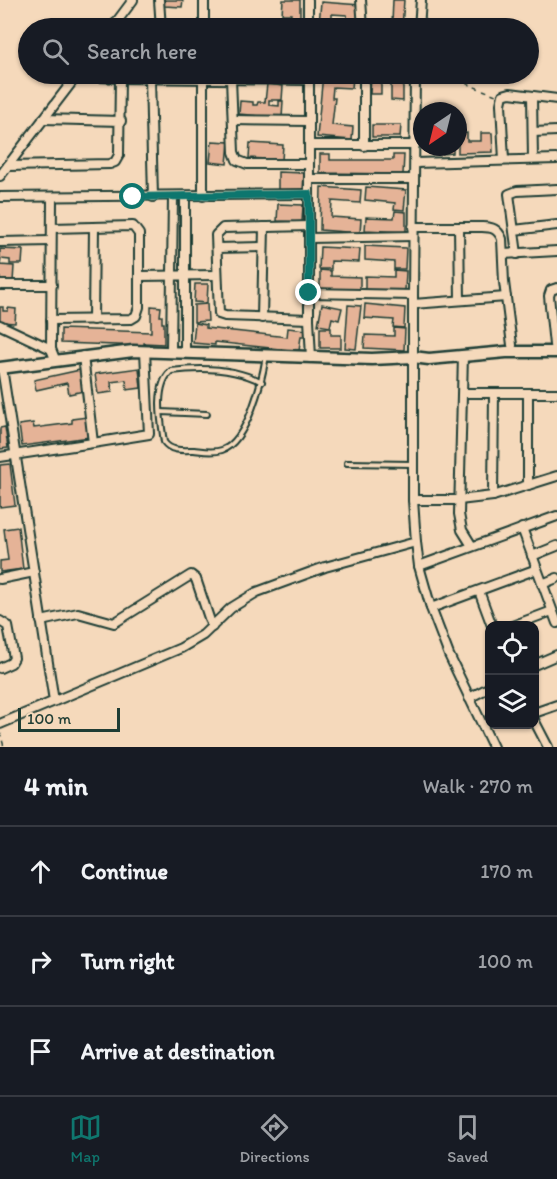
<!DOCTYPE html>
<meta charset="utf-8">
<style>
body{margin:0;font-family:Itim,sans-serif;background:#242831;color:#f1f3f6}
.controls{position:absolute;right:18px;bottom:18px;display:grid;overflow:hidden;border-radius:12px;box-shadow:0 2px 4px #0004}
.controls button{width:54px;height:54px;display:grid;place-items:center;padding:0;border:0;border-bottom:2px solid #363941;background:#171b24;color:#f1f3f6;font:30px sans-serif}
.compass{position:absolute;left:413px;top:102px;width:54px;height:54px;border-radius:50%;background:#171b24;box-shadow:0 2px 4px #0004;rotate:215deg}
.scale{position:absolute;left:18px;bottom:15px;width:102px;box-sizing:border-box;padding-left:6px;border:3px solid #1f3d34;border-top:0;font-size:16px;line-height:21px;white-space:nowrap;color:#1f3d34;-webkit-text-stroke:4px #f5d9bb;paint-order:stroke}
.stop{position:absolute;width:18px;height:18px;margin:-14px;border:4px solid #0f766e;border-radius:50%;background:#fff}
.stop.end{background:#0f766e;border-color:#fff;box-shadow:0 2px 6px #0008}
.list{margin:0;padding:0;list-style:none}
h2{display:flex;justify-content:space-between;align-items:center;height:78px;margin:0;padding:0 24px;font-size:26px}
h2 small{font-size:20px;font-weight:400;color:#9ea1a6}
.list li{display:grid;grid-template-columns:39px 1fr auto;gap:18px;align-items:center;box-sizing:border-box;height:90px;padding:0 24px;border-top:2px solid #363941}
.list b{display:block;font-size:22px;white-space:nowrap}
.list em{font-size:20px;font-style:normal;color:#9ea1a6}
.icon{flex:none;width:33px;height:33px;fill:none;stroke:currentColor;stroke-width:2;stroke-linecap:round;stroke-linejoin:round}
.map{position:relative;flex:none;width:557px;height:747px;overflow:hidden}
.search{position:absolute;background:#171b24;box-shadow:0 2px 4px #0004;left:18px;right:18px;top:18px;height:66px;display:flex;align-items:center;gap:15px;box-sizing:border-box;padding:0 21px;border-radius:33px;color:#9ea1a6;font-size:22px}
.sheet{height:348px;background:#171b24}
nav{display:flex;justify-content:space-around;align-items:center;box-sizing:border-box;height:84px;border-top:2px solid #363941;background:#171b24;font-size:16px;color:#9ea1a6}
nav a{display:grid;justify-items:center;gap:3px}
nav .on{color:#0f766e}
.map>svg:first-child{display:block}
.building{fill:#e5b397;stroke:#1f3d34;stroke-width:1.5}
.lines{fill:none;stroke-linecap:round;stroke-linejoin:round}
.service-casing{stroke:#1f3d34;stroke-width:8}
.minor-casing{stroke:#1f3d34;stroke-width:12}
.secondary-casing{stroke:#1f3d34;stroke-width:15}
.path{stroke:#1f3d34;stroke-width:1.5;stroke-dasharray:4.5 4.5;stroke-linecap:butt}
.service{stroke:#f5d9bb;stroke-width:4}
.minor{stroke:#f5d9bb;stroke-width:8}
.secondary{stroke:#f5d9bb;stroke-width:10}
.route{stroke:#0f766e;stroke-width:8}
</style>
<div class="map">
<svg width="557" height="747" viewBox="0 0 557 747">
<rect width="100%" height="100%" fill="#f5d9bb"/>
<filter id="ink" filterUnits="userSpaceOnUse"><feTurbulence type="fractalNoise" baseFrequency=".0167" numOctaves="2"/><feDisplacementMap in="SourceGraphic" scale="12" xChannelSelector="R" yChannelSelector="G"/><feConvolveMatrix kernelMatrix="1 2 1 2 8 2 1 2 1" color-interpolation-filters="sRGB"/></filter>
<g filter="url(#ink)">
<g class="building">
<polygon points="165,0 183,0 182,7 164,6"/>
<polygon points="283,0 300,0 300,28 290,28 291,14 282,14"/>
<polygon points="393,0 404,0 402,28 389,27 389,22 392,23"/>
<polygon points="321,2 360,5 358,26 346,25 347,15 332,14 332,28 320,28 321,25 319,24"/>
<polygon points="323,74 353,77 352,88 333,87 332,98 335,98 332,125 353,127 352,140 317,137"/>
<polygon points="391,75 403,75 403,101 391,100"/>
<polygon points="371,76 381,77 381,94 370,94"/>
<polygon points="267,84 283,86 282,100 269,100 269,105 279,106 279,101 283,101 282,118 239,114 240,101 253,102 253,105 257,105 258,102 265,102"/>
<polygon points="372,125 401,125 400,137 372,137"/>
<polygon points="467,133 467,141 481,141 481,133 492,133 493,152 458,153 458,134"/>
<polygon points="212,141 229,142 227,164 210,162"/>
<polygon points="250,143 283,145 282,160 249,158"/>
<polygon points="431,147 453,147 453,153 432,155"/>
<polygon points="320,154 330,154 330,160 393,160 393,155 404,155 403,174 320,173"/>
<polygon points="278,172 304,173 303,191 278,190"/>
<polygon points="321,187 361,190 360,203 332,201 331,217 361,219 360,233 320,230"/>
<polygon points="366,187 406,190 404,210 394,209 395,203 365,200"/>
<polygon points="278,204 303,205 302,222 277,221"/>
<polygon points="395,211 406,212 406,232 365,230 366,217 394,218"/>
<polygon points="365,246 406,248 405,269 394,269 394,262 365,260"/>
<polygon points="320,247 360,249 359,262 331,261 331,269 319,269"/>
<polygon points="0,249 23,250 22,264 10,264 10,260 1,259 0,265 14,266 13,282 0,281"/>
<polygon points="320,270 331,271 331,276 360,277 360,291 320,290"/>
<polygon points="394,270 406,271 405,291 365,290 365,276 394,277"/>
<polygon points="195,284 208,284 207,303 194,302"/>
<polygon points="207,304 208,321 194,322 194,305"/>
<polygon points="322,304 342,308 339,320 332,318 330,327 318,325"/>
<polygon points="365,304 405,308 404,328 393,327 394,320 364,318"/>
<polygon points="348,305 361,306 356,349 345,348"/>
<polygon points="151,306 161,307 160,316 162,316 162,323 164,323 164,344 144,343 144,346 61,343 61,329 151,332"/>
<polygon points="0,307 3,307 3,311 8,311 8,308 16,309 15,323 0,322"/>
<polygon points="195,323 206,325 206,328 287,337 288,328 306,330 306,336 301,336 299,351 215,342 215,345 193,343"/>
<polygon points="320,328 331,328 331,335 341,335 341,348 320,348"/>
<polygon points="394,328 405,329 404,350 364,348 365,335 394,336"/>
<polygon points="139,368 141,388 127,390 126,380 111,382 112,392 98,394 95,374"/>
<polygon points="80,370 84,391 69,394 67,383 36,390 34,380"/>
<polygon points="87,417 90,437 22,446 19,425 33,423 34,428 72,423 72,419"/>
<polygon points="5,427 8,448 0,449 0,428"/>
<polygon points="10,464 15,505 0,507 0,465"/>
<polygon points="18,527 23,569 0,572 0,561 8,560 4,529"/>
</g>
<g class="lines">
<defs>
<g id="service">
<path d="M 262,382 C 235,368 201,367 171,371 C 154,386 161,422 164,442 C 171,452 184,450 194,450 C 203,451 213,453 222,450 C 248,441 262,380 266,356"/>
<polyline points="161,412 207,414"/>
<polyline points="347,463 413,464"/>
</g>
<g id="minor">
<polyline points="159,0 161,28"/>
<polyline points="204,0 204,28"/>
<polyline points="361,0 363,28"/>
<polyline points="112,28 133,0"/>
<polyline points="308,28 308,0"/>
<polyline points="419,28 421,0"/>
<polyline points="309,74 309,319 311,358"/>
<polyline points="364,74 364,146"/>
<polyline points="415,74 413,295 413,500 416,542 419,566 431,608 449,655 493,747"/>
<polyline points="76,76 120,78 308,80"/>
<polyline points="150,78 153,197"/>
<polyline points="231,79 234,152 237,160 247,164 309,164"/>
<polyline points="532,96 533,159"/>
<polyline points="43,119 121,121"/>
<polyline points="233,120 308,121"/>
<polyline points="533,132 557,131"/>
<polyline points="309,145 415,145"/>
<polyline points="504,160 501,104 503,95 510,93 557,99"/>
<polyline points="415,163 557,159"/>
<polyline points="8,166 110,164 115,162 119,155 120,78"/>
<polyline points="0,176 78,74"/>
<polyline points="309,179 414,179"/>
<polyline points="203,196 203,74"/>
<polyline points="0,197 309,194"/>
<polyline points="185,197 185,352"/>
<polyline points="309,226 223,228 216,235 219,314 225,316 309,319"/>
<path d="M 413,227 L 482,227 C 492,227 498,229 502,239 L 504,282 L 512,345"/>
<polyline points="459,227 460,300"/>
<polyline points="514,230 557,225"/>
<polyline points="310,238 413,236"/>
<polyline points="0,242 51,241"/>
<polyline points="217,248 262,247"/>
<polyline points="503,254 557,251"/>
<polyline points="517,254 509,194 517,191 557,189"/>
<polyline points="140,276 217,275"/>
<polyline points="0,285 52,285"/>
<polyline points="309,293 413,295"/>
<polyline points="413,304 506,297"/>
<polyline points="262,318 264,227"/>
<polyline points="51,320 131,319 136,316 139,307 139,234 133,226 52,228"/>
<polyline points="93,320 94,227"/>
<polyline points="0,325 51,349 55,359"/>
<polyline points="554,345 549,296 551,290 557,288"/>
<polyline points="51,349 52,198"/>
<polyline points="171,351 173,197"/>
<polyline points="463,355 459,514 462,530 472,546"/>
<polyline points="2,368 54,701"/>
<polyline points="463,393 557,393"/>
<polyline points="528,393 528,485"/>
<polyline points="93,443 149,434 145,351"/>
<polyline points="0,457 93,443 83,356"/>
<polyline points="493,496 494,393"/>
<polyline points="413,500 459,500 493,496 557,476"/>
<polyline points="522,528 557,623"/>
<polyline points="532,556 557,546"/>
<polyline points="419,566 557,516"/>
<polyline points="0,579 34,572"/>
<polyline points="542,584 557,578"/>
<polyline points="479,591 492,626"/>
<polyline points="431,608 537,569"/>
<polyline points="0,621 8,626 14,658 11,663 0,668"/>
<polyline points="41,621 78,613 114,623 191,575 196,579 212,627"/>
<polyline points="512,626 552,611"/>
<polyline points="534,665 557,655"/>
<polyline points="469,698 490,687"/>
<polyline points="534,713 557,705"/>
<polyline points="534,720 548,747"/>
<polyline points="0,724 181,648 203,635 231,608 257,592 325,567 416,542"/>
</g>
<polyline id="secondary" points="0,368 133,351 372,359 413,357 429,359 506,352 557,352"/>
</defs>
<use href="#service" class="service-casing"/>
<use href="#minor" class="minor-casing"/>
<use href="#secondary" class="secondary-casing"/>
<g class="path">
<polyline points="441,74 496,95"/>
<polyline points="0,732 4,747"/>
</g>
<use href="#service" class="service"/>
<use href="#minor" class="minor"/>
<use href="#secondary" class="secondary"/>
</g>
</g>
<g class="lines" filter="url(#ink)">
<polyline class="route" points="133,197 309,194 309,293"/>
</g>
</svg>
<div class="controls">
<button><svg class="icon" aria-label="locate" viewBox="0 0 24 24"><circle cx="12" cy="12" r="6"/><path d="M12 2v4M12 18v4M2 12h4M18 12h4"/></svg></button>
<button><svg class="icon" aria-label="layers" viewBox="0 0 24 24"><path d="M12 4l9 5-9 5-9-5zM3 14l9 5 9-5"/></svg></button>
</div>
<svg class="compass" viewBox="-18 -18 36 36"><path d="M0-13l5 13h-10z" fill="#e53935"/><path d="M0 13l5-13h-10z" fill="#9ea1a6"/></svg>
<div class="scale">100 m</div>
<div class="stop" style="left:133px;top:197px"></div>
<div class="stop end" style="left:309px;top:293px"></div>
<div class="search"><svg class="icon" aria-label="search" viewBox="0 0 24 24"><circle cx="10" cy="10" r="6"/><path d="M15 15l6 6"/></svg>Search here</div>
</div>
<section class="sheet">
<h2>4 min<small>Walk · 270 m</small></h2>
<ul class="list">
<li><svg class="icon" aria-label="ahead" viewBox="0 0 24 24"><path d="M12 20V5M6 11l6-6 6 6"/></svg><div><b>Continue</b></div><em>170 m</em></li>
<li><svg class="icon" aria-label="right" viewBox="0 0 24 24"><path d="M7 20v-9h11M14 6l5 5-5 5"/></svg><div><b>Turn right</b></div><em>100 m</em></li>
<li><svg class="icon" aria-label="arrive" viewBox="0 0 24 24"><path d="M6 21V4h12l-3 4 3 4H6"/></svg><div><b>Arrive at destination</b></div></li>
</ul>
</section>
<nav>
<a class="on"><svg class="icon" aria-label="map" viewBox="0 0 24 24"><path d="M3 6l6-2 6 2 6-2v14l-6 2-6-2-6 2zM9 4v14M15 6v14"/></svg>Map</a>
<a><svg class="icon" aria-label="directions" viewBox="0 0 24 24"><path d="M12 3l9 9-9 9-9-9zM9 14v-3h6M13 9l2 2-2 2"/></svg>Directions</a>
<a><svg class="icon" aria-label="saved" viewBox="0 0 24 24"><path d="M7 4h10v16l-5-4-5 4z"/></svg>Saved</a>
</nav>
